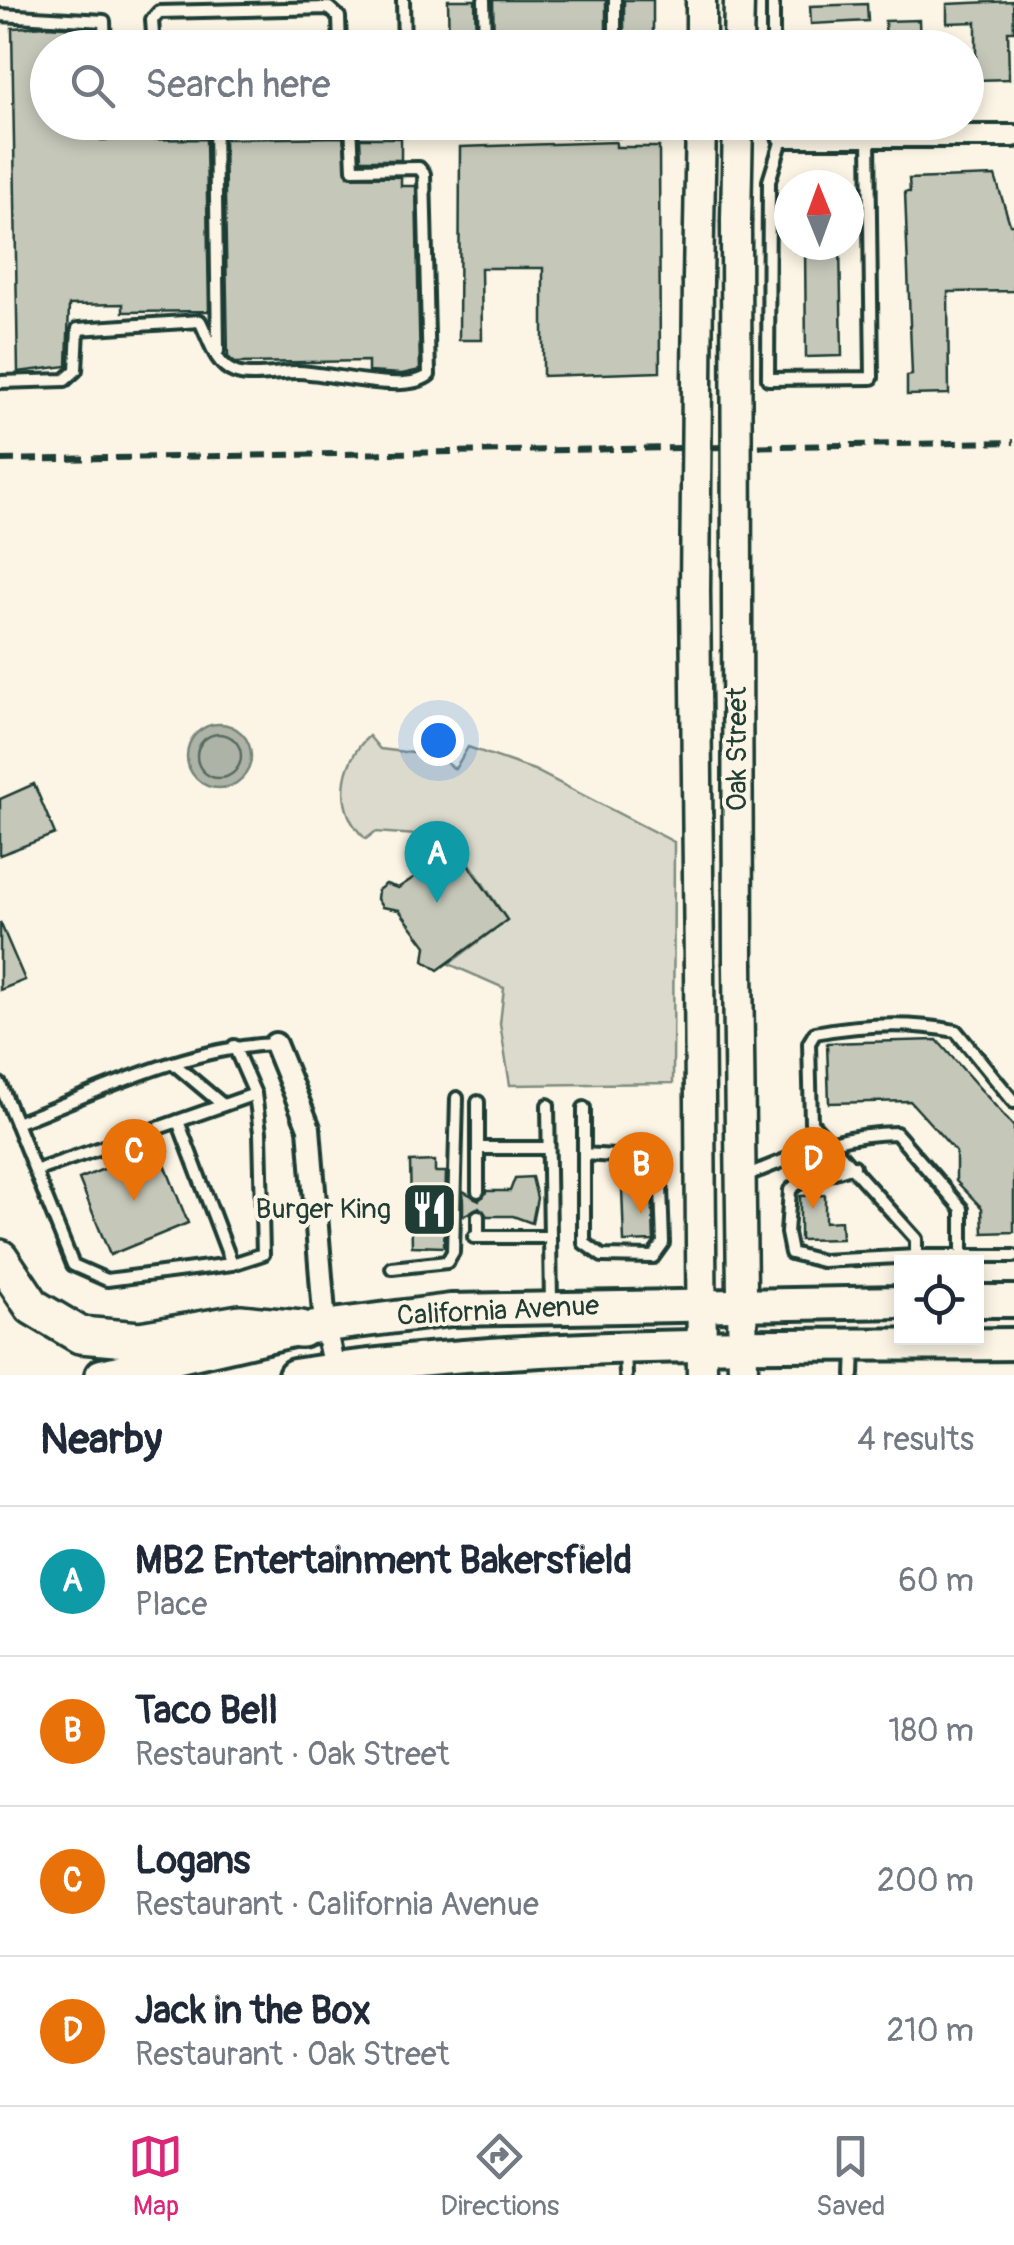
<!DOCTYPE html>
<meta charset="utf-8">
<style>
body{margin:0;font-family:Pangolin,sans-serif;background:#f2f2f3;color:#1f2937}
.controls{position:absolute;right:30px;bottom:30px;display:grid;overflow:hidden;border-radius:0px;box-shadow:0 5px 15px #0003}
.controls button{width:90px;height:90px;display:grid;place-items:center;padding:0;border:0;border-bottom:2px solid #e0e1e3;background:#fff;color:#1f2937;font:50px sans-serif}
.compass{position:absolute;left:774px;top:170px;width:90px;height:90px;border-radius:50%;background:#fff;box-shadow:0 5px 15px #0003;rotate:359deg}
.you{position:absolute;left:438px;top:740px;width:35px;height:35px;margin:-25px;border:8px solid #fff;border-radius:50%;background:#1a73e8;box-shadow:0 0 0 15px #1a73e833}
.badge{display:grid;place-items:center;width:65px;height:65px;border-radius:50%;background:#db2777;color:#fff;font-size:32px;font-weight:700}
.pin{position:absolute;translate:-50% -82px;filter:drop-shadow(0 2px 5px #0008)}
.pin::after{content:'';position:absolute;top:52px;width:35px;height:30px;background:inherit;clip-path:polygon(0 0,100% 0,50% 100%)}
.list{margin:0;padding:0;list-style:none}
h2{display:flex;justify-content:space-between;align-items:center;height:130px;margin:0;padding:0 40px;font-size:42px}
h2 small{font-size:32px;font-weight:400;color:#747a83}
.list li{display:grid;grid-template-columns:65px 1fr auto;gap:30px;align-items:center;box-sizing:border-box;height:150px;padding:0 40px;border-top:2px solid #e0e1e3}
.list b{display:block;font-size:38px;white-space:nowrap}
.list p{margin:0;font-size:32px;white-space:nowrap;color:#747a83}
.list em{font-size:32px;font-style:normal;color:#747a83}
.icon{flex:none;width:55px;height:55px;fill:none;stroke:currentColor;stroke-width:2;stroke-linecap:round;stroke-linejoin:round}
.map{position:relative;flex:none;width:1014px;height:1375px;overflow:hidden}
.search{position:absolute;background:#fff;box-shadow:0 5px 15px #0003;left:30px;right:30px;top:30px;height:110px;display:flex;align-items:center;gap:25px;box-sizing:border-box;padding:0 35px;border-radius:55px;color:#747a83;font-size:38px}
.sheet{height:730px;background:#fff}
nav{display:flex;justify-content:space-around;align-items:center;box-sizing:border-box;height:140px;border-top:2px solid #e0e1e3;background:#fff;font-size:28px;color:#747a83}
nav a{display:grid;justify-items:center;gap:5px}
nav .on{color:#db2777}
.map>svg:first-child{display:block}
.green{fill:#dcdacc;stroke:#7e8c80;stroke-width:2.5}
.water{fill:#aeb3a7;stroke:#758479;stroke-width:2.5}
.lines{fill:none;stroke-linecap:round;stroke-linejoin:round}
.shore{stroke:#586c62;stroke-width:2.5}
.building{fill:#c5c7b9;stroke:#1f3d34;stroke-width:2.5}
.lane-casing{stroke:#1f3d34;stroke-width:18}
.street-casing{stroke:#1f3d34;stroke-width:28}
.secondary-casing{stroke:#1f3d34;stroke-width:35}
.primary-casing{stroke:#1f3d34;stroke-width:38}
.highway-casing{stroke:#1f3d34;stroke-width:42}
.lane{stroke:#fcf5e5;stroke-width:10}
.street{stroke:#fcf5e5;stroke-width:20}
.secondary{stroke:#fcf5e5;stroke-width:28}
.primary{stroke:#fcf5e5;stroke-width:30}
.highway{stroke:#fcf5e5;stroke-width:35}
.rail{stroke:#1f3d34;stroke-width:6;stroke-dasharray:15 8;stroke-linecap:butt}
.secondary-bridge-casing{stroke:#1f3d34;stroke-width:35;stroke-linecap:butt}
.secondary-bridge{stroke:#fcf5e5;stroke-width:28}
.labels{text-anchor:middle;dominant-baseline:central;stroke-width:8;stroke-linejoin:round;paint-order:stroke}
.street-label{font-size:28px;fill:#1f3d34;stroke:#fcf5e5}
.poi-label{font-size:28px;fill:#1f3d34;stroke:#fcf5e5;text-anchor:end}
</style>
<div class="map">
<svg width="1014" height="1375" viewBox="0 0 1014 1375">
<rect width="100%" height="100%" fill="#fcf5e5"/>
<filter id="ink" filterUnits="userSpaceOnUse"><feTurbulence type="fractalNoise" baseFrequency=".01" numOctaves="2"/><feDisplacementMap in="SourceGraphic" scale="20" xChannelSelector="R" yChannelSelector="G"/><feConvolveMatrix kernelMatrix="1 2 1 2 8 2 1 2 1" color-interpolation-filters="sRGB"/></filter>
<g filter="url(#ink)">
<path class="green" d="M 369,736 L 380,749 L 437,756 L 455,769 L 468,747 L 534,770 L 674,842 L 673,1083 L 510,1085 L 500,1024 L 504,988 L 449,964 L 507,920 L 446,827 L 417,835 L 375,832 L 366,839 C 334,812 339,763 369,736 Z"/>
<circle class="water" cx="219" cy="756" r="32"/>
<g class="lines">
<circle class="shore" cx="219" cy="756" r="22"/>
</g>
<g class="building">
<polygon points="448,0 475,0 476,48 449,48"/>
<polygon points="493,0 606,0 606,48 494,48"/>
<rect x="624" y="0" width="29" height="48"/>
<polygon points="1013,1 1014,31 1008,31 1009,79 976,80 976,22 947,23 947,4"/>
<polygon points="867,4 868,21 811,24 810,6"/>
<polygon points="919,20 920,48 886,48 885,21"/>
<polygon points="47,26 96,29 96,48 48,48 48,122 101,122 101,140 206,139 209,311 123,312 123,304 69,305 67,366 18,372 12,28"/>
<polygon points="343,137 348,176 401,177 401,186 416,186 420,370 402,374 368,372 368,361 235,363 228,357 224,139"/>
<polygon points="360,138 401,138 401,160 361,160"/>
<polygon points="616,142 616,147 659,147 660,372 543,376 543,268 481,268 482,340 459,340 460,147"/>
<polygon points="995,176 1010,224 1014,224 1014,291 948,292 949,394 907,395 907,376 912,375 905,192 910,192 909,179"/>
<polygon points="805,245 840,245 842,356 806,357"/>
<polygon points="34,784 55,834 0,855 0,799"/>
<polygon points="443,841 452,842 507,920 438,970 424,961 426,946 399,910 382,907 377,899 378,890 386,884 398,888 434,864"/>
<polygon points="0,922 25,980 0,990"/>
<polygon points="937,1040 1014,1127 1014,1232 983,1233 982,1208 956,1181 956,1152 910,1101 829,1103 827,1043"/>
<polygon points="158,1147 188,1223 110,1255 79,1179"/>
<polygon points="435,1161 435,1172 446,1172 444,1247 412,1246 410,1162"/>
<polygon points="532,1177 537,1198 532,1223 513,1216 487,1216 479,1207 463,1216 463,1191 479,1200 487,1191 510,1191 515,1178"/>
<polygon points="622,1188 652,1188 654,1241 624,1242"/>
<polygon points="825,1195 825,1222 841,1221 842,1239 800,1240 800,1196"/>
</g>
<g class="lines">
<defs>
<g id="lane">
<polyline points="403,0 404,48"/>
<polyline points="484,0 485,48"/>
<polyline points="615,0 615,48"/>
<polyline points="773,0 773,48"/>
<polyline points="0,15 104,21 105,48"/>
<polyline points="154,48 152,20 159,12 329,8 339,17 340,48"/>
<polyline points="215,122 218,351"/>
<polyline points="486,122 486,128 617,130 616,122"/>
<polyline points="777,122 783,136 769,181 768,379 872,378 869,138"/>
<path d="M 0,382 L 65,380 L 76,370 L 78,329 L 200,321 C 209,338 215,365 234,372 C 250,379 280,372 297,372 C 329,372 405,395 429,375 L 424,174 L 419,168 L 353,169 L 351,122"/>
<path d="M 234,1046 L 255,1094 L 260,1132 L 263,1254 L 232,1264 L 107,1280 L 73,1265 L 16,1123 C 100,1091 184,1048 274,1044"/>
<polyline points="173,1063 223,1105"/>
<polyline points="0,1084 16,1123"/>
<path d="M 1014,1102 L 956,1031 C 909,1022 862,1024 815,1033 L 809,1043 L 811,1122 L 916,1239 L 916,1256 L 1014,1256"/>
<polyline points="548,1105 551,1304"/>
<polyline points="584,1108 584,1243 602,1256 653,1257 663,1243 660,1159 584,1154"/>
<polyline points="478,1148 548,1148"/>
<polyline points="854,1166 797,1184 790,1190 787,1233 791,1253 822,1261 916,1256"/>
<polyline points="35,1171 178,1121"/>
<path d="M 744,1176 C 803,1155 831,1134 896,1133 L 962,1209 L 962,1262"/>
<polyline points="478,1191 478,1102"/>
<polyline points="474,1237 550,1237"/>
<polyline points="478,1237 478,1216"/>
<polyline points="232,1264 178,1121 255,1094"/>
<polyline points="392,1268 447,1262 453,1252 457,1098"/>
<polyline points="625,1350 626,1375"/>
<polyline points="853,1375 854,1346"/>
</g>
<g id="street">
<polyline points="783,136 1014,136"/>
<polyline points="275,1044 309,1128 325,1326 334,1369"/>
</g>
<g id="secondary">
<polyline points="701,48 701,0"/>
<polyline points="738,48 739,0"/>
<polyline points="736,220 738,122"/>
<polyline points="698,280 701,122"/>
<polyline points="738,965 743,1375"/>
<polyline points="699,966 702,1375"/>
</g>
<g id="primary">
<polyline points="976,1301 1014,1301"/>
<polyline points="101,1375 301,1329 451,1310 902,1302"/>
<path d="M 294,1375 C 532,1339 774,1346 1014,1344"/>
</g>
<g id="highway">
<polyline points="0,1258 33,1307 80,1335 140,1340 240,1323 301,1329"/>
<polyline points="334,1369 335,1375"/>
</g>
</defs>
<use href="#lane" class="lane-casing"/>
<use href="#street" class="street-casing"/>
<use href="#secondary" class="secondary-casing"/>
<use href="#primary" class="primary-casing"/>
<use href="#highway" class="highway-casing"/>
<use href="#lane" class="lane"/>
<use href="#street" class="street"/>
<use href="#secondary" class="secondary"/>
<use href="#primary" class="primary"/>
<use href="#highway" class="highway"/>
<polyline class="rail" points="0,460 1014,442"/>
<defs>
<g id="secondary-bridge">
<polyline points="736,220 738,965"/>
<polyline points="698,280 695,591 699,966"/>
</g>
</defs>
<use href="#secondary-bridge" class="secondary-bridge-casing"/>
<use href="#secondary-bridge" class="secondary-bridge"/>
</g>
</g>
<defs>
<symbol id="restaurant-square" viewBox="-11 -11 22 22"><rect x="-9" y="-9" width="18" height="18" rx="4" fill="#1f3d34" stroke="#fcf5e5"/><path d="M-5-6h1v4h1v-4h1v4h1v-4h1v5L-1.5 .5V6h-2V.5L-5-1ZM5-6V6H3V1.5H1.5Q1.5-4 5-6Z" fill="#fff"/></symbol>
</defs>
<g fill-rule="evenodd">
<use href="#restaurant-square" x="398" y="1178" width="63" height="63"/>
</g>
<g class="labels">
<g class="street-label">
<text transform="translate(737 749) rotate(-90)">Oak Street</text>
<text transform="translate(498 1311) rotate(-3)">California Avenue</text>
</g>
<g class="poi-label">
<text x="391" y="1209">Burger King</text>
</g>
</g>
</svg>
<div class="controls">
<button><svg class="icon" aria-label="locate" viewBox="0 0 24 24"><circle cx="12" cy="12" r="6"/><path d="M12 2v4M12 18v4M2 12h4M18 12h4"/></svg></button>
</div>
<svg class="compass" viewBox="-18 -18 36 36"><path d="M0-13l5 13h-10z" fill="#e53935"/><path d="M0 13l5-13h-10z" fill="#747a83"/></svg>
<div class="you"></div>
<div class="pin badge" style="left:437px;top:903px;background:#0f9aa8">A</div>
<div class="pin badge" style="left:641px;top:1214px;background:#e8710a">B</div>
<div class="pin badge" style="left:134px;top:1201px;background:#e8710a">C</div>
<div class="pin badge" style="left:813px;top:1209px;background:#e8710a">D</div>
<div class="search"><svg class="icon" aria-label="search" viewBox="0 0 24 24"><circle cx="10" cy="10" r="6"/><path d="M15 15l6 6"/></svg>Search here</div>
</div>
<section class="sheet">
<h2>Nearby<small>4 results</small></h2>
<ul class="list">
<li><span class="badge" style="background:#0f9aa8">A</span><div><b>MB2 Entertainment Bakersfield</b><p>Place</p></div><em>60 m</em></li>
<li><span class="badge" style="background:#e8710a">B</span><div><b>Taco Bell</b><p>Restaurant · Oak Street</p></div><em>180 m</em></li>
<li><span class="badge" style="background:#e8710a">C</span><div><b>Logans</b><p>Restaurant · California Avenue</p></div><em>200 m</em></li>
<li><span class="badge" style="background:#e8710a">D</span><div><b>Jack in the Box</b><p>Restaurant · Oak Street</p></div><em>210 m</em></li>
</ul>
</section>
<nav>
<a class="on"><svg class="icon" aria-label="map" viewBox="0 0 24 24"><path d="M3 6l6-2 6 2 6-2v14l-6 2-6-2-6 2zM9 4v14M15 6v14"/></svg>Map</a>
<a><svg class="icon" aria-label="directions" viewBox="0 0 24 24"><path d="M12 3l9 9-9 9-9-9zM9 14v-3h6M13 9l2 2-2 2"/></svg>Directions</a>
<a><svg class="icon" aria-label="saved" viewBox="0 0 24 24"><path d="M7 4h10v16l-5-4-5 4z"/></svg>Saved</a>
</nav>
